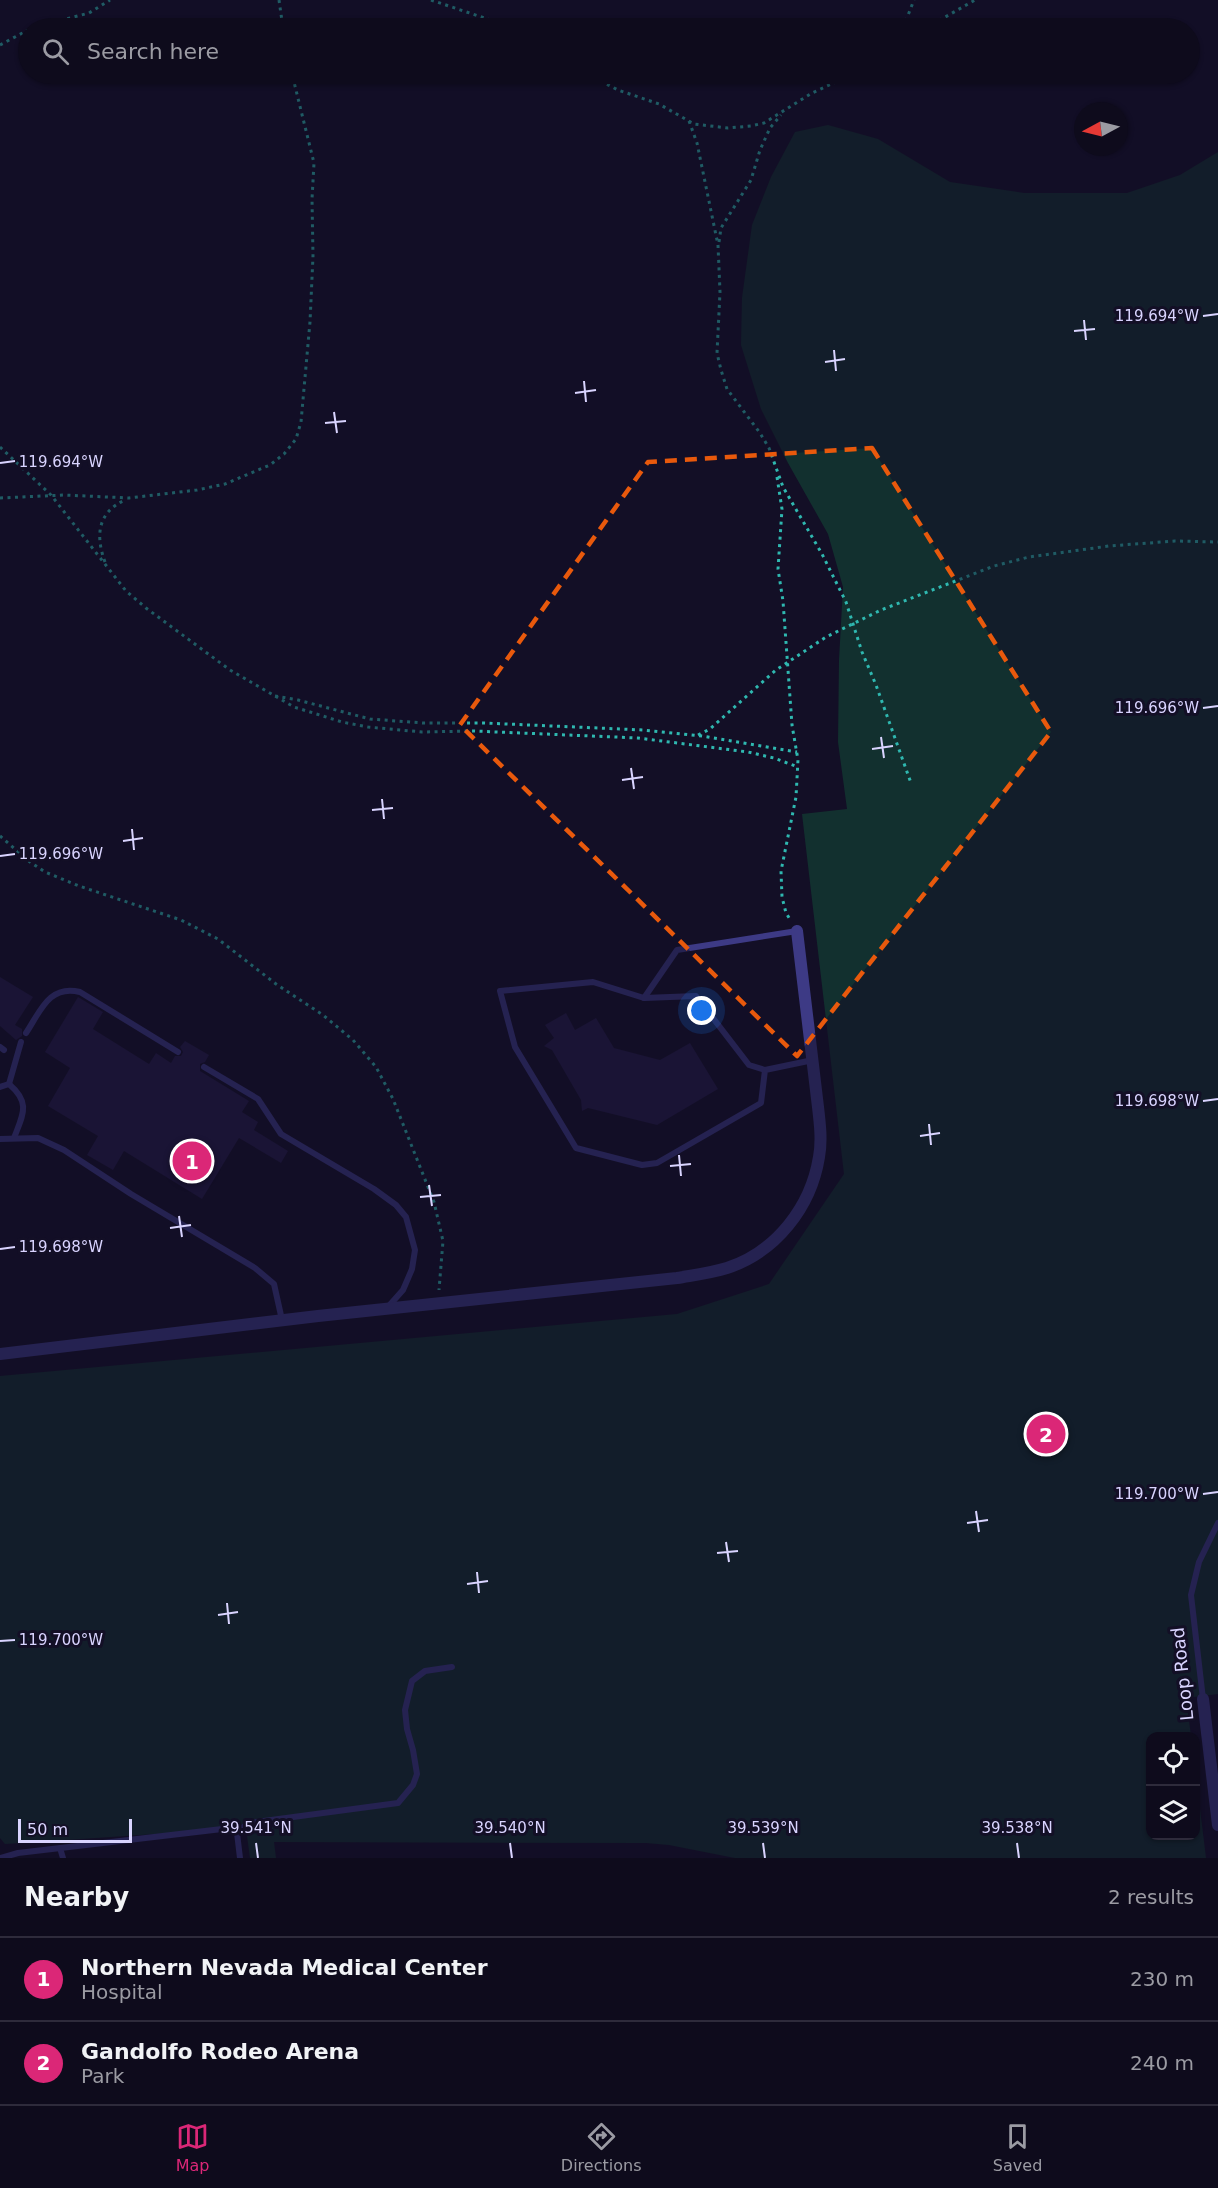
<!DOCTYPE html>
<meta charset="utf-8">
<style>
body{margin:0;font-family:"DejaVu Sans",sans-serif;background:#171425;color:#f1f3f6}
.controls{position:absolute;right:18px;bottom:18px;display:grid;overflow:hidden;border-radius:12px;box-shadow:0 2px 4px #0004}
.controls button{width:54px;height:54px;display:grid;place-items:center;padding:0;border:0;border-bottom:2px solid #2e2b3b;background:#0e0b1c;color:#f1f3f6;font:30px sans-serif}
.compass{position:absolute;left:1074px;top:102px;width:54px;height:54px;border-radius:50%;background:#0e0b1c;box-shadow:0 2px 4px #0004;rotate:263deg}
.scale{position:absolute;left:18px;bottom:15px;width:114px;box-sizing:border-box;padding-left:6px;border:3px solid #d9d4ff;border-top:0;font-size:16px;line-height:21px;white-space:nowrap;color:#d9d4ff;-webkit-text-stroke:4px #130f26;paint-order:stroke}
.you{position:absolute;left:702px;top:1011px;width:21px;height:21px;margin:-15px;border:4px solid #fff;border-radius:50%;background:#1a73e8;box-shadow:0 0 0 9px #1a73e833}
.badge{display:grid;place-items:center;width:39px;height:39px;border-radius:50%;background:#db2777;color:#fff;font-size:20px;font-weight:700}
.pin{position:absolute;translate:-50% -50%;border:3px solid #fff;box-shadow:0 2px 6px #0006}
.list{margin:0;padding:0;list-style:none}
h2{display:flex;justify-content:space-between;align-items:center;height:78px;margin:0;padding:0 24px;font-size:26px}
h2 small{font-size:20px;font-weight:400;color:#9b9ba3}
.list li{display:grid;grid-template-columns:39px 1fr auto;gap:18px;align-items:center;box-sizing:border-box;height:84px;padding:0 24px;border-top:2px solid #2e2b3b}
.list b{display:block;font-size:22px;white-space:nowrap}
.list p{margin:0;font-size:20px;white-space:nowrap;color:#9b9ba3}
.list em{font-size:20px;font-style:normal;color:#9b9ba3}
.icon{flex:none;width:33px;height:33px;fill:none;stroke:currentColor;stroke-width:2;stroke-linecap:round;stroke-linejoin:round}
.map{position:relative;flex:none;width:1218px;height:1858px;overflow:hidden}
.search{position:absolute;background:#0e0b1c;box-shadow:0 2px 4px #0004;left:18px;right:18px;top:18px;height:66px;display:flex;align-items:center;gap:15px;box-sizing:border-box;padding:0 21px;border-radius:33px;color:#9b9ba3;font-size:22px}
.sheet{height:246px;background:#0e0b1c}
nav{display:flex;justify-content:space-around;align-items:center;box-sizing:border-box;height:84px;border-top:2px solid #2e2b3b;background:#0e0b1c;font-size:16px;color:#9b9ba3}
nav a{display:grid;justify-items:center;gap:3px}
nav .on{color:#db2777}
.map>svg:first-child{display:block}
.green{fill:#12302f}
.building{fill:#241b47}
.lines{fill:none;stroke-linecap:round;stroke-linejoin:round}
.path{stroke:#2fb8b0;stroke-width:3;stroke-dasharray:3 4.5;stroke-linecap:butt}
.service{stroke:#3d3a85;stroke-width:6}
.minor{stroke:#3d3a85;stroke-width:12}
.marked{fill:none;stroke:#e8590c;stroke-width:4.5;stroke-dasharray:12 8;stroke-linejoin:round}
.ticks{fill:none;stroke:#d9d4ff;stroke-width:2}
.labels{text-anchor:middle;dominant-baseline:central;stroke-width:6;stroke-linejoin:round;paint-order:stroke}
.street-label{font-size:18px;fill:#d9d4ff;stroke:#130f26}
.ticks-label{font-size:15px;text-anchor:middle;fill:#d9d4ff;stroke:#130f26;stroke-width:6;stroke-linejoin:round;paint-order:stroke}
</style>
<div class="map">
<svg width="1218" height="1858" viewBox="0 0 1218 1858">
<rect width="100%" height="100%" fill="#130f26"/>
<polygon class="green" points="828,125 878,139 950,182 1024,193 1127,193 1180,175 1218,152 1218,1694 1186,1698 1191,1736 1150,1736 1150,1836 1196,1836 1196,1776 1206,1858 735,1858 669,1845 646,1843 274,1842 276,1858 250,1858 246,1828 5,1844 0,1838 0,1376 677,1314 769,1284 844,1174 802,814 847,809 838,742 839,660 843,587 828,534 788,463 761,409 741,345 742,298 752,225 771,177 795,132"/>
<g class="building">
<polygon points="0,977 33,997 15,1025 22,1029 22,1036 16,1040 0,1026"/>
<polygon points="78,997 103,1012 93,1029 149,1064 156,1053 171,1063 175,1056 181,1056 183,1052 180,1047 185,1041 209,1055 205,1062 200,1064 200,1071 249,1101 242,1112 258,1122 254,1130 288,1151 281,1163 239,1138 202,1199 124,1151 113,1170 87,1155 98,1136 48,1106 70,1068 45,1052"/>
<polygon points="566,1013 575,1030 596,1018 614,1048 660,1060 690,1043 718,1089 657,1125 588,1108 582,1111 581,1100 552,1050 544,1046 554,1038 545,1025"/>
</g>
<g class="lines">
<g class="path">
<polyline points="279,0 283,28"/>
<polyline points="431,0 514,28"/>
<polyline points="31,28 89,13 110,0"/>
<polyline points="903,28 914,0"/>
<polyline points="926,28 975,0"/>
<polyline points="0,45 28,30"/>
<polyline points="587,74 618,90 659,104 694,124 728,128 751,126 764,123 812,93 853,74"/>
<polyline points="689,121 697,143 718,245 720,292 717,353 721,370 727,389 760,433 769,448 783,487 822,554 846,602 862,652 876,685 911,783"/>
<polyline points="719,242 721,228 751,180 760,150 770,128 781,115"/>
<polyline points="0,447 51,495 126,591 146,608 230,670 294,707 342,722 368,727 422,732 474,731 638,738 748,752 774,758 798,767"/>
<polyline points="777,477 782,509 778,569 783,601 792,725 798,760 796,797 781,871 782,897 786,913 791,921"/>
<polyline points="0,498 64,495 129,498 197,490 225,484 270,465 284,454 296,439 301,422 310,322 313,256 312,199 314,163 292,74"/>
<path d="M 105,562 C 95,535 98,512 125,500"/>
<polyline points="275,696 298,700 370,719 423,723 484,723 643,730 702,736 797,752"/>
<polyline points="698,735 710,729 776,670 826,637 881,610 994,566 1029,557 1109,546 1175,541 1218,542"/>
<polyline points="0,836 30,862 45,872 79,886 181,920 218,939 276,984 323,1015 353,1040 376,1067 393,1099 434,1202 443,1241 439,1290"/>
</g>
<g class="service">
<polyline points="797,931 677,950 644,998 593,982 500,991 515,1047 576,1148 642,1165 657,1163 761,1103 765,1070 813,1060"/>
<polyline points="644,998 696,996 749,1065 765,1070"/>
<path d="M 26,1033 C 40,1012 49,984 80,992 L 178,1052"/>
<polyline points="0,1047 4,1050"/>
<polyline points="204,1067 258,1099 281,1134 374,1189 396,1205 406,1217 415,1250 412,1269 403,1290 387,1308"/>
<path d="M 9,1084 C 31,1103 23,1114 14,1138"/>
<polyline points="0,1087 9,1084 21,1042"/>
<polyline points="0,1139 38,1138 64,1150 131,1194 255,1268 274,1284 282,1320"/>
<polyline points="1203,1699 1191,1595 1199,1562 1218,1523"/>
<polyline points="237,1833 248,1823 398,1803 413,1785 417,1774 413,1750 407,1729 405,1710 412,1681 425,1671 452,1667"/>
<polyline points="60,1848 63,1858"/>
<polyline points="1,1858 18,1853 222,1829 237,1833 240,1858"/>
</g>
<g class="minor">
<path d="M 0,1354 L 318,1316 L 677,1278 C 694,1275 711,1273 727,1268 C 776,1252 811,1207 819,1157 C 822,1141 820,1124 818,1107 L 797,931"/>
<polyline points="1203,1699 1218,1825"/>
</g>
</g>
<path d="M0 0H1218V1858H0ZM 872,448 L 1051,732 L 797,1056 L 460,725 L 648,462 Z" fill="#130f26" fill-opacity=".55" fill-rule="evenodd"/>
<path class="marked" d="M 872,448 L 1051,732 L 797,1056 L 460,725 L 648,462 Z"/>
<path class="ticks" d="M 1203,316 L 1218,314M 1084,320 L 1086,340M 1074,331 L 1095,329M 834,350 L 836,371M 825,362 L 845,359M 584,381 L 586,402M 575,393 L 596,390M 334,412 L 337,433M 325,423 L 346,421M 0,463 L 15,461M 1203,708 L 1218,706M 881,737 L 884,758M 872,749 L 893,746M 631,768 L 634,789M 622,780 L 643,777M 382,799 L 384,819M 372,810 L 393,808M 132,829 L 134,850M 123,841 L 143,838M 0,856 L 15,854M 1203,1101 L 1218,1099M 929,1124 L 931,1145M 920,1136 L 940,1133M 679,1155 L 681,1176M 670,1166 L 691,1164M 429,1185 L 432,1206M 420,1197 L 441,1195M 179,1216 L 182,1237M 170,1228 L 191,1225M 0,1249 L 15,1247M 1203,1494 L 1218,1492M 976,1511 L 979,1532M 967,1523 L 988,1520M 726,1542 L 729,1562M 717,1553 L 738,1551M 477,1572 L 479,1593M 467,1584 L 488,1581M 227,1603 L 229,1624M 218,1615 L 238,1612M 0,1641 L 15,1640M 256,1843 L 258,1858M 510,1843 L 512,1858M 763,1843 L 765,1858M 1017,1843 L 1019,1858"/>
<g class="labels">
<g class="street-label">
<text transform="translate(1182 1674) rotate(-96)">Loop Road</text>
</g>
</g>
<g class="ticks-label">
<text x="1157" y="321">119.694°W</text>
<text x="61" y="467">119.694°W</text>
<text x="1157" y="713">119.696°W</text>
<text x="61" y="859">119.696°W</text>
<text x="1157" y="1106">119.698°W</text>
<text x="61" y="1252">119.698°W</text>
<text x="1157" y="1499">119.700°W</text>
<text x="61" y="1645">119.700°W</text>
<text x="256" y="1833">39.541°N</text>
<text x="510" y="1833">39.540°N</text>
<text x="763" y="1833">39.539°N</text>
<text x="1017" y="1833">39.538°N</text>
</g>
</svg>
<div class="controls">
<button><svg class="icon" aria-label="locate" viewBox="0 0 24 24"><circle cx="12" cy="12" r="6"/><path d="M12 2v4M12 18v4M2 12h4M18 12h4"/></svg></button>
<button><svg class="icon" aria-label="layers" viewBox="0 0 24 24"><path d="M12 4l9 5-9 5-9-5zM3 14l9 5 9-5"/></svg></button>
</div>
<svg class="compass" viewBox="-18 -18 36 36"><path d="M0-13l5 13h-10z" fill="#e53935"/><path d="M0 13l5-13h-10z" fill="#9b9ba3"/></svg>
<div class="scale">50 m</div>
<div class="you"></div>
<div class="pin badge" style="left:192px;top:1161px">1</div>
<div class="pin badge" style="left:1046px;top:1434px">2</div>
<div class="search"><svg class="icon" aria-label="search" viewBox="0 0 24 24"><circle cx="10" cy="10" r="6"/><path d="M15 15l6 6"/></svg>Search here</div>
</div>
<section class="sheet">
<h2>Nearby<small>2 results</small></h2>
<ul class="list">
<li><span class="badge">1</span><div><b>Northern Nevada Medical Center</b><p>Hospital</p></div><em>230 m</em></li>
<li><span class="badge">2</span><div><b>Gandolfo Rodeo Arena</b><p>Park</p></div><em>240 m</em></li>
</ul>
</section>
<nav>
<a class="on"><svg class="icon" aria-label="map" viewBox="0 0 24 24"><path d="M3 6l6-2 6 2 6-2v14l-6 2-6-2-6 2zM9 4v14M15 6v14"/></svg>Map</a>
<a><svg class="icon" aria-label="directions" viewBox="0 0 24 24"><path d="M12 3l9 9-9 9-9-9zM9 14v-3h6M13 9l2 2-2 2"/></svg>Directions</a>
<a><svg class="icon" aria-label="saved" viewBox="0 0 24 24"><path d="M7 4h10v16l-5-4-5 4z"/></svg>Saved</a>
</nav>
